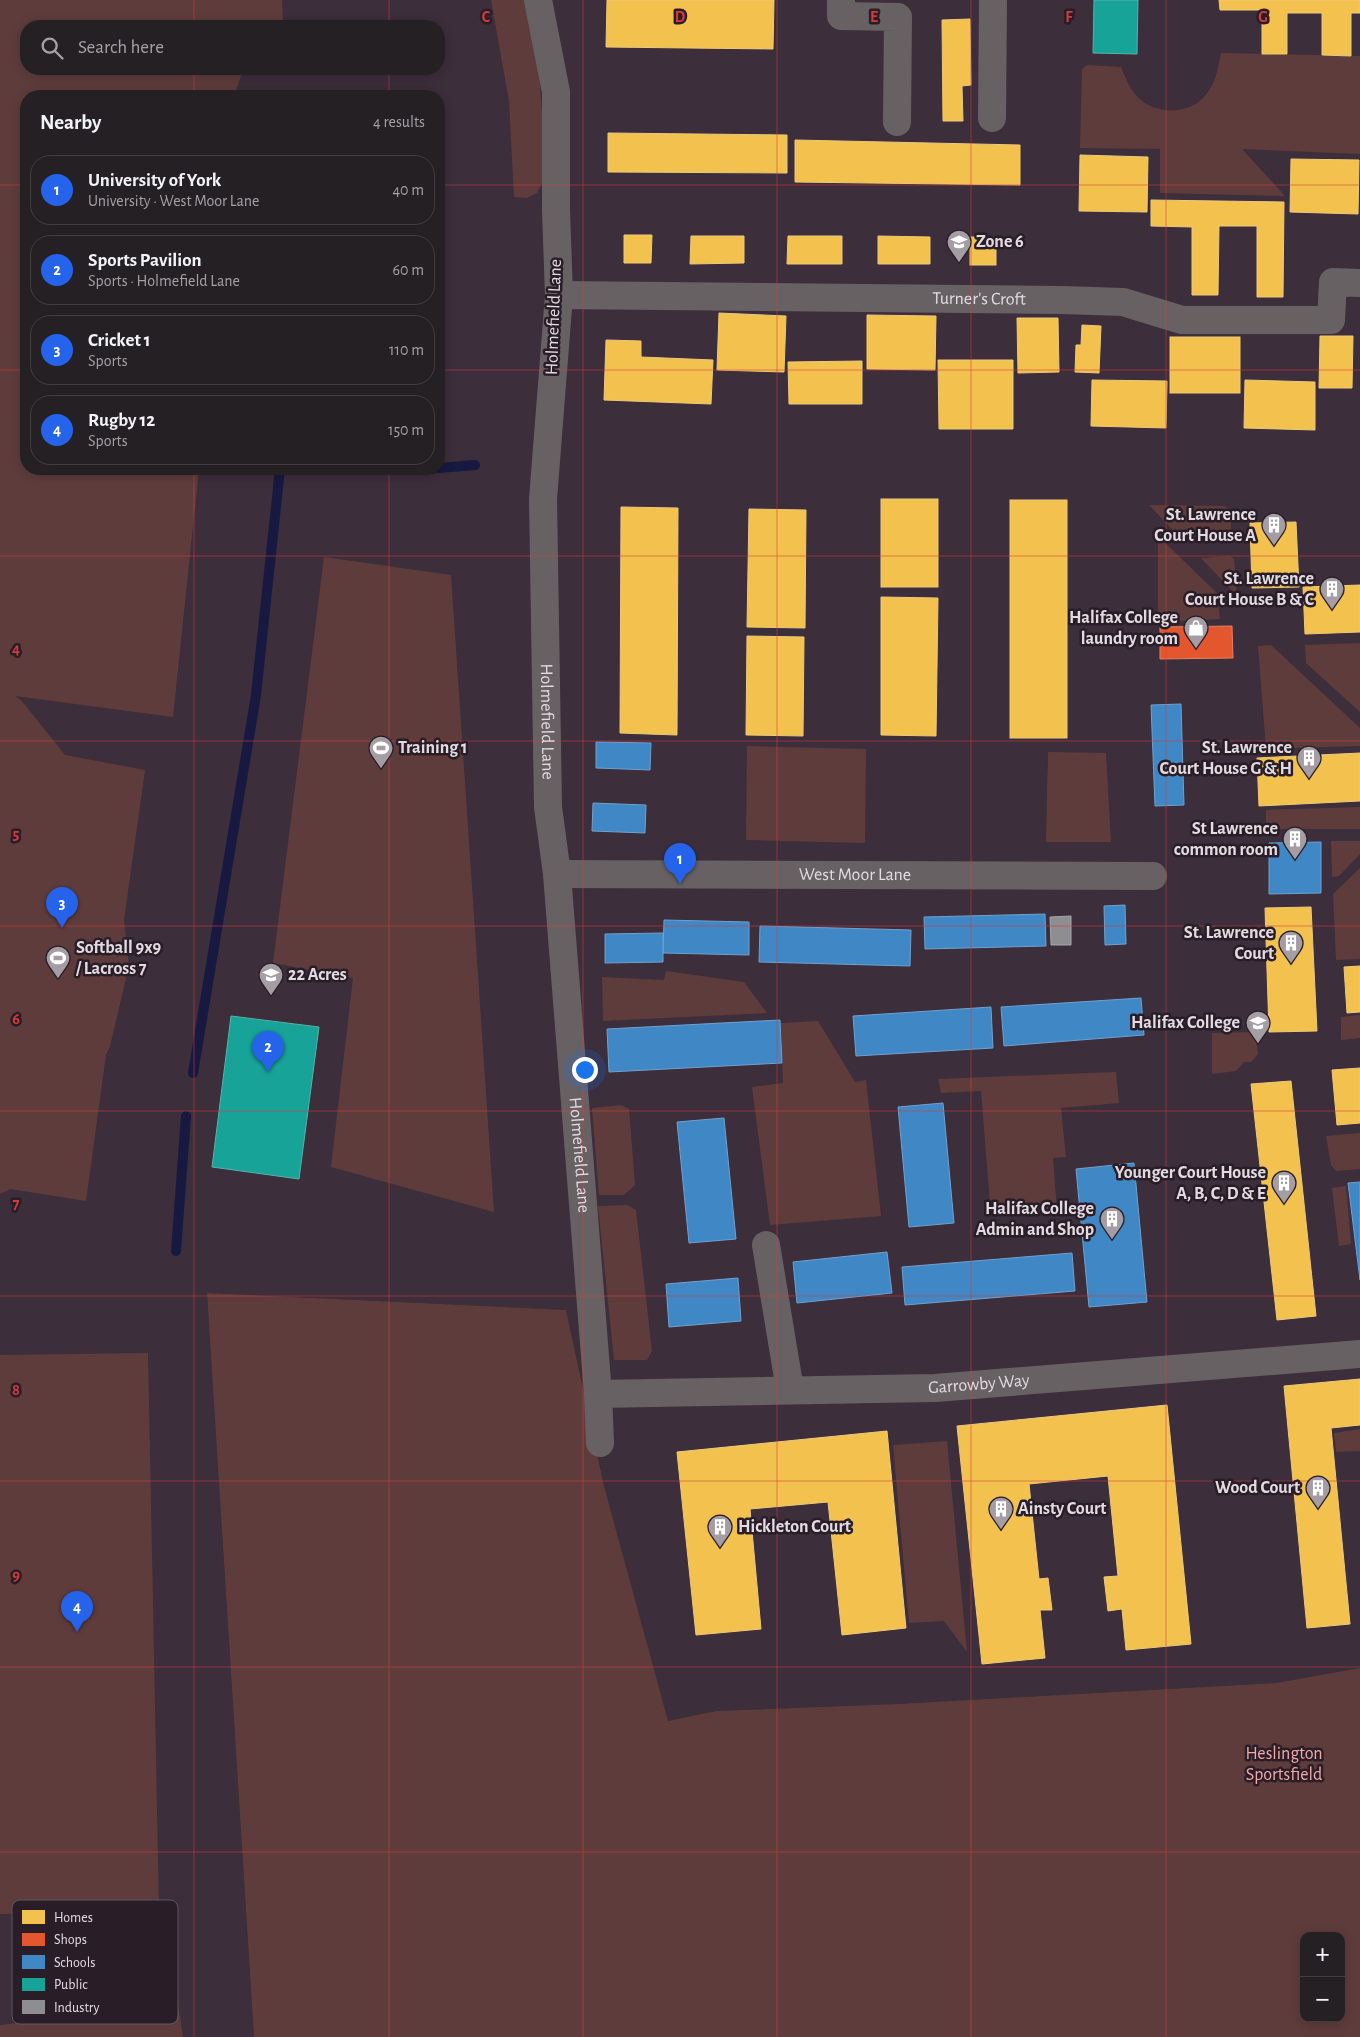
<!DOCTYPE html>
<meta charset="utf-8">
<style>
body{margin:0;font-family:"Alegreya Sans",sans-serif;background:#302d31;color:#f1f3f6}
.controls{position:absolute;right:15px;bottom:15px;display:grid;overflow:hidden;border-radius:10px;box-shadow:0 2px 12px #0003}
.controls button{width:45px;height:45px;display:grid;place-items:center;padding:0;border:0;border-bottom:1px solid #413e41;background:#242024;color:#f1f3f6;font:25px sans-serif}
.you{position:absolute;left:584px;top:1069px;width:18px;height:18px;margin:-12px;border:4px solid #fff;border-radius:50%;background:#1a73e8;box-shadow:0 0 0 8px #1a73e833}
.badge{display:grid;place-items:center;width:32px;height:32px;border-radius:50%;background:#2563eb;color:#fff;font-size:16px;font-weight:700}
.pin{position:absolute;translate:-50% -41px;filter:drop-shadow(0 1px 2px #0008)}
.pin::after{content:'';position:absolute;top:26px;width:18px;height:15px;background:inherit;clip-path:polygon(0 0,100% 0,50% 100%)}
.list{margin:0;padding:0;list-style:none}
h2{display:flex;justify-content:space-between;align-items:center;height:65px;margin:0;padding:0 20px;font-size:21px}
h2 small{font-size:16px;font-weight:400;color:#a3a3a6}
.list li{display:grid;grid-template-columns:32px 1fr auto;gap:15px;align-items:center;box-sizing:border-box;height:70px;margin:0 10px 10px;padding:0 10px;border:1px solid #413e41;border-radius:20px}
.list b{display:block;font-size:19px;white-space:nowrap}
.list p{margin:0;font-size:16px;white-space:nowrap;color:#a3a3a6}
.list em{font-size:16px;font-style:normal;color:#a3a3a6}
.icon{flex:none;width:28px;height:28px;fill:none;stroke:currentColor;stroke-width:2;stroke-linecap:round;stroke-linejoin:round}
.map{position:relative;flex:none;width:1360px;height:2037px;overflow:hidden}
.search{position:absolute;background:#242024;box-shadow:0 2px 12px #0003;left:20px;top:20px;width:425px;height:55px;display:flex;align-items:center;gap:12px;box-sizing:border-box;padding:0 18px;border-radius:20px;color:#a3a3a6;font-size:19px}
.panel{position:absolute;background:#242024;box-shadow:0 2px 12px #0003;left:20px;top:90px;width:425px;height:385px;border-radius:20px}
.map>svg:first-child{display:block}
.built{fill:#3c2e3b;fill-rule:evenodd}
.green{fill:#5f3c3c;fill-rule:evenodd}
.homes{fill:#f2c14e;stroke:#eec97a}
.shops{fill:#e4572e;stroke:#e47f64}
.schools{fill:#3f88c5;stroke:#70a1ce}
.public{fill:#17a398;stroke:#54b4ae}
.industry{fill:#8d8d92;stroke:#a7a4aa}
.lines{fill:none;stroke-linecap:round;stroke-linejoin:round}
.stream{stroke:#181940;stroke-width:10}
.minor{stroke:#686164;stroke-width:28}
.grid{fill:none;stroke:#d73a3b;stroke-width:1;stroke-opacity:0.55}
.labels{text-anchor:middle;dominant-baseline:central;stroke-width:5;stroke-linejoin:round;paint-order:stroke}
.poi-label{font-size:18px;font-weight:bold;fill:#e3dbe2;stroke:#291e28;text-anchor:end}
.street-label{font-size:18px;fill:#e3dbe2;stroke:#291e28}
.park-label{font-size:18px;fill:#f4a9a7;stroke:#291e28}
.key{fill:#291e28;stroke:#615760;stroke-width:1}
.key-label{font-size:14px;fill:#e3dbe2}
.grid-label{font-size:16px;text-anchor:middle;font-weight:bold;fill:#d73a3b;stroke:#291e28;stroke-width:5;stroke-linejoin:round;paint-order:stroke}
</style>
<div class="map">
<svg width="1360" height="2037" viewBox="0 0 1360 2037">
<rect width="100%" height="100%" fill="#302b30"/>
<path class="built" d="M 0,0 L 1360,0 L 1360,1668 L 1276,1683 L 898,1704 L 716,1711 L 667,1722 L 604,1486 L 566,1310 L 207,1293 L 254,2037 L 0,2037 ZM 26,26 L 439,26 L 439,69 L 26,69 ZM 26,96 L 439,96 L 439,469 L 26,469 Z"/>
<g class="green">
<polygon points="0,0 282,0 283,26 26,26 26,69 284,69 284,75 242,73 234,96 26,96 26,469 199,469 173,717 15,696 21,700 65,755 145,770 124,920 129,966 110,1046 106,1055 86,1201 10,1189 0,1194"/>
<polygon points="491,0 524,0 528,13 539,74 543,124 542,183 537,193 527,198 514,197 509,101"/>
<path d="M 1221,53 L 1360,56 L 1360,154 L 1242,149 L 1285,196 L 1160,193 L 1160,149 L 1080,148 L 1082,69 L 1087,65 L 1121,67 C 1125,78 1132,93 1141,100 C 1157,114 1187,114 1202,99 C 1215,87 1218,69 1221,53 Z"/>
<polygon points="1149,505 1224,506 1231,510 1231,540 1184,542"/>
<polygon points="1158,536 1217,593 1220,619 1158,622"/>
<polygon points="1230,556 1234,559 1237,596 1201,558"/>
<polygon points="324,557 451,575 494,1212 331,1167 353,978 273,963"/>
<polygon points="1360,643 1360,712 1306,663 1305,645"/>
<polygon points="1271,645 1360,728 1360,746 1266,749 1258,646"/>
<polygon points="747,746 866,749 865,843 746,840"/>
<polygon points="1048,752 1106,753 1111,842 1046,842"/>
<polygon points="1360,807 1360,829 1266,829 1266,810"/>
<polygon points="1331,841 1360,841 1360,854 1339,876 1332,877"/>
<polygon points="1360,868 1360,959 1336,960 1333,894"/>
<polygon points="666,971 744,982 767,1013 603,1021 602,977 664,980"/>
<polygon points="1360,1015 1360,1038 1341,1040 1341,1017"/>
<polygon points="818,1021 855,1082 866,1080 881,1216 770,1225 752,1087 783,1083 781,1023"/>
<polygon points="1255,1032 1258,1054 1251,1062 1244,1062 1236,1071 1212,1074 1212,1033"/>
<polygon points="1116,1072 1119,1103 1061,1108 1066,1157 1053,1158 1057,1211 991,1216 981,1091 941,1093 938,1079"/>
<polygon points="621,1105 629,1109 635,1185 624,1195 599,1195 592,1108"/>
<polygon points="1360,1133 1360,1169 1336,1171 1331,1165 1326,1136"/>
<polygon points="1346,1186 1351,1244 1339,1246 1332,1188"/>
<polygon points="627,1205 636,1210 652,1351 647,1360 614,1360 598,1206"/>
<path d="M 207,1293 L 566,1310 L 604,1486 L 668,1721 L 716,1711 L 898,1704 L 1276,1683 L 1360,1668 L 1360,2037 L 254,2037 ZM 1304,1936 L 1341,1936 L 1341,2018 L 1304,2018 Z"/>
<polygon points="148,1353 159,1909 0,1914 0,1355"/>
<polygon points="1360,1429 1360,1451 1336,1452 1334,1433"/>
<polygon points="947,1441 967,1652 944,1621 909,1623 893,1445"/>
<polygon points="178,2004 183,2037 0,2037 0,2025"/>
</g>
<g class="homes">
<polygon points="607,0 774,0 773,49 606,47"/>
<polygon points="1219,0 1360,0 1360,13 1351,13 1351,56 1322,55 1322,13 1287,13 1287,54 1262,54 1262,10 1220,10"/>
<polygon points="970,19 971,85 962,86 963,121 943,121 942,20"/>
<polygon points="608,133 787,135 787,173 608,172"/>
<polygon points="795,140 1020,145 1020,185 795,182"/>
<polygon points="1080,155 1148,157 1147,212 1079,211"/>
<polygon points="1291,159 1359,160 1358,214 1290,212"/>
<polygon points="1151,200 1284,202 1283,297 1257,297 1257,226 1219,226 1218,295 1192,295 1192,227 1151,226"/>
<polygon points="624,235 652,235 651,263 624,263"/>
<polygon points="691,236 744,236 744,263 690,264"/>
<polygon points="788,236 842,236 842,264 787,264"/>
<polygon points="878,236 930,237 930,264 878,264"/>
<rect x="970" y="237" width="26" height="28"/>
<polygon points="719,313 786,316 784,372 717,370"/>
<polygon points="867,315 936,316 935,370 867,369"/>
<polygon points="1017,318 1058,318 1059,372 1018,373"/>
<polygon points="1082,325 1101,326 1099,373 1075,372 1076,345 1081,345"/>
<polygon points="1320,336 1353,336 1352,388 1319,388"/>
<rect x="1170" y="337" width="70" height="56"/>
<polygon points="606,340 641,341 641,357 713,360 711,404 604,400"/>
<polygon points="938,360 1013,360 1013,429 939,429"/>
<polygon points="862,361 862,404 789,404 788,362"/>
<polygon points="1092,380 1167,381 1166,428 1091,426"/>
<polygon points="1245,380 1315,382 1315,430 1244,428"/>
<rect x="881" y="499" width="57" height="88"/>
<rect x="1010" y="500" width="57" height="238"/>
<polygon points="621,507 678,508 677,735 620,733"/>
<polygon points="749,509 806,510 805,628 747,627"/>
<polygon points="1296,522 1299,587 1252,588 1250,523"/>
<polygon points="1360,585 1360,632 1305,634 1303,587"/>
<polygon points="881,597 938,598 936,736 881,735"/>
<polygon points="747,636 804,637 803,736 746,735"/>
<polygon points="1360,753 1360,801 1259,806 1257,758"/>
<polygon points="1311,907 1317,1031 1269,1032 1265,908"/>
<polygon points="1360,966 1360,1012 1347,1013 1344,967"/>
<polygon points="1360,1068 1360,1123 1337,1125 1332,1070"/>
<polygon points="1291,1081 1316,1316 1277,1320 1251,1084"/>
<polygon points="1360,1379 1360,1425 1331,1428 1350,1624 1307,1628 1284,1386"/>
<polygon points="1167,1405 1191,1644 1126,1650 1122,1609 1108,1611 1104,1577 1118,1576 1108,1476 1029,1484 1039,1579 1048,1578 1052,1610 1040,1610 1045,1658 982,1664 957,1426"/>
<polygon points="887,1431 906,1628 842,1635 828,1502 750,1509 761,1629 696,1635 677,1452"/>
</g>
<polygon class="shops" points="1232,626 1233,658 1160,659 1160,627"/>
<g class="schools">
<polygon points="1181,704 1184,805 1155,806 1151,705"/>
<polygon points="596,742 651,743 650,770 596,768"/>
<polygon points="593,803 646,805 645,833 592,831"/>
<polygon points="1321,842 1321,893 1269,894 1269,843"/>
<polygon points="1125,905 1126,944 1105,945 1104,906"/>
<polygon points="1045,914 1046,946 925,949 924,917"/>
<polygon points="664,920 749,922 749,955 663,953"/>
<polygon points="760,926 911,930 910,966 759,962"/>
<polygon points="663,933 663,962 605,963 605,934"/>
<polygon points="1141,998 1144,1035 1004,1046 1001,1007"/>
<polygon points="991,1007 993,1048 856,1056 853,1016"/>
<polygon points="780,1020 782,1063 609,1072 607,1029"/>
<polygon points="943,1103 954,1223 909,1227 898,1107"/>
<polygon points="724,1118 736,1239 689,1243 677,1122"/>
<polygon points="1134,1163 1147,1302 1089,1307 1076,1169"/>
<polygon points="1360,1182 1360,1280 1348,1183"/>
<polygon points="887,1252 892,1293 797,1303 793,1262"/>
<polygon points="1072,1253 1075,1291 905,1305 902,1267"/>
<polygon points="738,1278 741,1321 669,1327 666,1284"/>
</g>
<g class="public">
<polygon points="1094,0 1138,0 1137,54 1093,53"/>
<polygon points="231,1016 319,1027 299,1179 212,1167"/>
</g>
<polygon class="industry" points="1071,916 1071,945 1051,945 1050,917"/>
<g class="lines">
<g class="stream">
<polyline points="439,468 475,465"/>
<polyline points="410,469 433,469"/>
<polyline points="193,1073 256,695 280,469"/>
<polyline points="176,1251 186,1116"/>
</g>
<g class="minor">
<path id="s1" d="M 538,0 L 556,92 L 556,210 L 559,295 L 543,499 L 548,807 L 557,874 L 598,1394 L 600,1443"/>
<polyline points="841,0 841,16 898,17 897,122"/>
<polyline points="992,118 993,0"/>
<path id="s2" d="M 559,295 L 1062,300 L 1123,302 L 1182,320 L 1331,320 L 1333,282 L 1360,283"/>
<path id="s3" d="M 557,874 L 1153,876"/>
<polyline points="766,1245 790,1390"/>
<path id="s4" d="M 598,1394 L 935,1388 L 1360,1354"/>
</g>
</g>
<path class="grid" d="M 194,0 L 194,26M 389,0 L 389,26M 583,0 L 583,2037M 777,0 L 777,2037M 971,0 L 971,2037M 1166,0 L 1166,2037M 194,69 L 194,96M 389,69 L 389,96M 0,185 L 26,185M 439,185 L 1360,185M 0,370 L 26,370M 439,370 L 1360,370M 194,469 L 194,2037M 389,469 L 389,2037M 0,556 L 1360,556M 0,741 L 1360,741M 0,926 L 1360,926M 0,1111 L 1360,1111M 0,1296 L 1360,1296M 0,1481 L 1360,1481M 0,1667 L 1360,1667M 0,1852 L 1360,1852"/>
<defs>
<symbol id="university-pin" viewBox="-11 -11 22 30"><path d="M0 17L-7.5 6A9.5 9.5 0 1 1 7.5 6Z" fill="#a49da4" stroke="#291e28"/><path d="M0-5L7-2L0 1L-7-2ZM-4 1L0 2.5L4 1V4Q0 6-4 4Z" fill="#fff"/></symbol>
<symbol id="building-pin" viewBox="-11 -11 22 30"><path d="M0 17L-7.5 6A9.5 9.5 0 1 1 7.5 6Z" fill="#a49da4" stroke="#291e28"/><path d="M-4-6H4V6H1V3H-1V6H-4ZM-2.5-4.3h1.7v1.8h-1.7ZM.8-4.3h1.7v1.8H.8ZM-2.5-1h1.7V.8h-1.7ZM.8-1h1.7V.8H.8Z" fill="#fff"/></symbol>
<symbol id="shop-pin" viewBox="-11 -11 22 30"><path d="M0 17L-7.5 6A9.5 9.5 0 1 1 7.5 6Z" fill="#a49da4" stroke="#291e28"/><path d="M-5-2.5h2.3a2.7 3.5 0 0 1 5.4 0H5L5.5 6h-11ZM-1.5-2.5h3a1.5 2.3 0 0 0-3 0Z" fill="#fff"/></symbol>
<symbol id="stadium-pin" viewBox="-11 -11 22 30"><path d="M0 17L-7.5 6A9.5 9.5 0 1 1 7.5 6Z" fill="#a49da4" stroke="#291e28"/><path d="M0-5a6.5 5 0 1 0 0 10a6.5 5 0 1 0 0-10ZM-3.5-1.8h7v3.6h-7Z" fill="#fff"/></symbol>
</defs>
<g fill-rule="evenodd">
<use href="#university-pin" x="945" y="228" width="28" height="38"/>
<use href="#building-pin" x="1260" y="511" width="28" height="38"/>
<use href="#building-pin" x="1318" y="575" width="28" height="38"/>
<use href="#shop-pin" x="1182" y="614" width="28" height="38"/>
<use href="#stadium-pin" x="367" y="734" width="28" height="38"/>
<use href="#building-pin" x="1295" y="744" width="28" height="38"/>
<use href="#building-pin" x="1281" y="825" width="28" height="38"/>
<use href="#building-pin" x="1277" y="929" width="28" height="38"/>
<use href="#stadium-pin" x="44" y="944" width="28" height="38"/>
<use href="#university-pin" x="257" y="961" width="28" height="38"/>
<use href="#university-pin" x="1244" y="1009" width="28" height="38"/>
<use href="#building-pin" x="1270" y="1169" width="28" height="38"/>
<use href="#building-pin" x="1098" y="1205" width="28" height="38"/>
<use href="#building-pin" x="1304" y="1474" width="28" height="38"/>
<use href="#building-pin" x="987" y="1495" width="28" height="38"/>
<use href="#building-pin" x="706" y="1513" width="28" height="38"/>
</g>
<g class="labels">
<g class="poi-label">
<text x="976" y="242" text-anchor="start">Zone 6</text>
<text x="1256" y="515">St. Lawrence<tspan x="1256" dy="21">Court House A</tspan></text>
<text x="1314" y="579">St. Lawrence<tspan x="1314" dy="21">Court House B &amp; C</tspan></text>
<text x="1178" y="618">Halifax College<tspan x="1178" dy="21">laundry room</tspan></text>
<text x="398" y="748" text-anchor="start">Training 1</text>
<text x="1292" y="748">St. Lawrence<tspan x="1292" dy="21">Court House G &amp; H</tspan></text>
<text x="1278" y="829">St Lawrence<tspan x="1278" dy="21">common room</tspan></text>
<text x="1274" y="933">St. Lawrence<tspan x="1274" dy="21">Court</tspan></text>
<text x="76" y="948" text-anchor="start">Softball 9x9<tspan x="76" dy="21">/ Lacross 7</tspan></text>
<text x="288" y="975" text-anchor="start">22 Acres</text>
<text x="1240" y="1023">Halifax College</text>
<text x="1266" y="1173">Younger Court House<tspan x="1266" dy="21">A, B, C, D &amp; E</tspan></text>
<text x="1094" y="1209">Halifax College<tspan x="1094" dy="21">Admin and Shop</tspan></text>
<text x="1300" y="1488">Wood Court</text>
<text x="1018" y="1509" text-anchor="start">Ainsty Court</text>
<text x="738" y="1527" text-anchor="start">Hickleton Court</text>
</g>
<g class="street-label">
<text stroke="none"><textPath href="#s2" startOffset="420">Turner's Croft</textPath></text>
<text transform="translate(554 317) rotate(-88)">Holmefield Lane</text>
<text stroke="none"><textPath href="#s1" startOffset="724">Holmefield Lane</textPath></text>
<text stroke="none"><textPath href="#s3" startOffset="298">West Moor Lane</textPath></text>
<text stroke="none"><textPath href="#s1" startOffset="1159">Holmefield Lane</textPath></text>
<text stroke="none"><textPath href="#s4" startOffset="381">Garrowby Way</textPath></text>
</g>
<g class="park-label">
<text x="1284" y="1754">Heslington<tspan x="1284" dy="21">Sportsfield</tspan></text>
</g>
</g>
<rect x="12" y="1900" width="166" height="124" rx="8" class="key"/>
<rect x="22" y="1910" width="23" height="14" fill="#f2c14e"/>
<rect x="22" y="1933" width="23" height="13" fill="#e4572e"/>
<rect x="22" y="1955" width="23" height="14" fill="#3f88c5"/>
<rect x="22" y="1978" width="23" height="13" fill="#17a398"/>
<rect x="22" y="2000" width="23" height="14" fill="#8d8d92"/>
<g class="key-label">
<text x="54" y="1922">Homes</text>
<text x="54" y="1944">Shops</text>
<text x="54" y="1967">Schools</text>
<text x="54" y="1989">Public</text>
<text x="54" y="2012">Industry</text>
</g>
<g class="grid-label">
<text x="486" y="22">C</text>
<text x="680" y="22">D</text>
<text x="874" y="22">E</text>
<text x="1069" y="22">F</text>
<text x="1263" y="22">G</text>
<text x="16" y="654">4</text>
<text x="16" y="839">5</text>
<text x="16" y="1024">6</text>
<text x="16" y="1209">7</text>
<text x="16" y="1395">8</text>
<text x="16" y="1580">9</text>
</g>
</svg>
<div class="controls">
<button>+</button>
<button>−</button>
</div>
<div class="you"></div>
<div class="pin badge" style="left:680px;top:884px">1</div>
<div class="pin badge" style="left:268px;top:1072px">2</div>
<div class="pin badge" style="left:62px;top:928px">3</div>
<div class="pin badge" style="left:77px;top:1632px">4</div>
<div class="search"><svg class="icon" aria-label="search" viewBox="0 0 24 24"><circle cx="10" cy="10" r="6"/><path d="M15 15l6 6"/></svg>Search here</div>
<section class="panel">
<h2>Nearby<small>4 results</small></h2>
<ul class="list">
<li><span class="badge">1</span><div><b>University of York</b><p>University · West Moor Lane</p></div><em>40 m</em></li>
<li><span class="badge">2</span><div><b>Sports Pavilion</b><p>Sports · Holmefield Lane</p></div><em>60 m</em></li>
<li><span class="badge">3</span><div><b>Cricket 1</b><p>Sports</p></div><em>110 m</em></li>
<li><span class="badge">4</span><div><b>Rugby 12</b><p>Sports</p></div><em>150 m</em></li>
</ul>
</section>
</div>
